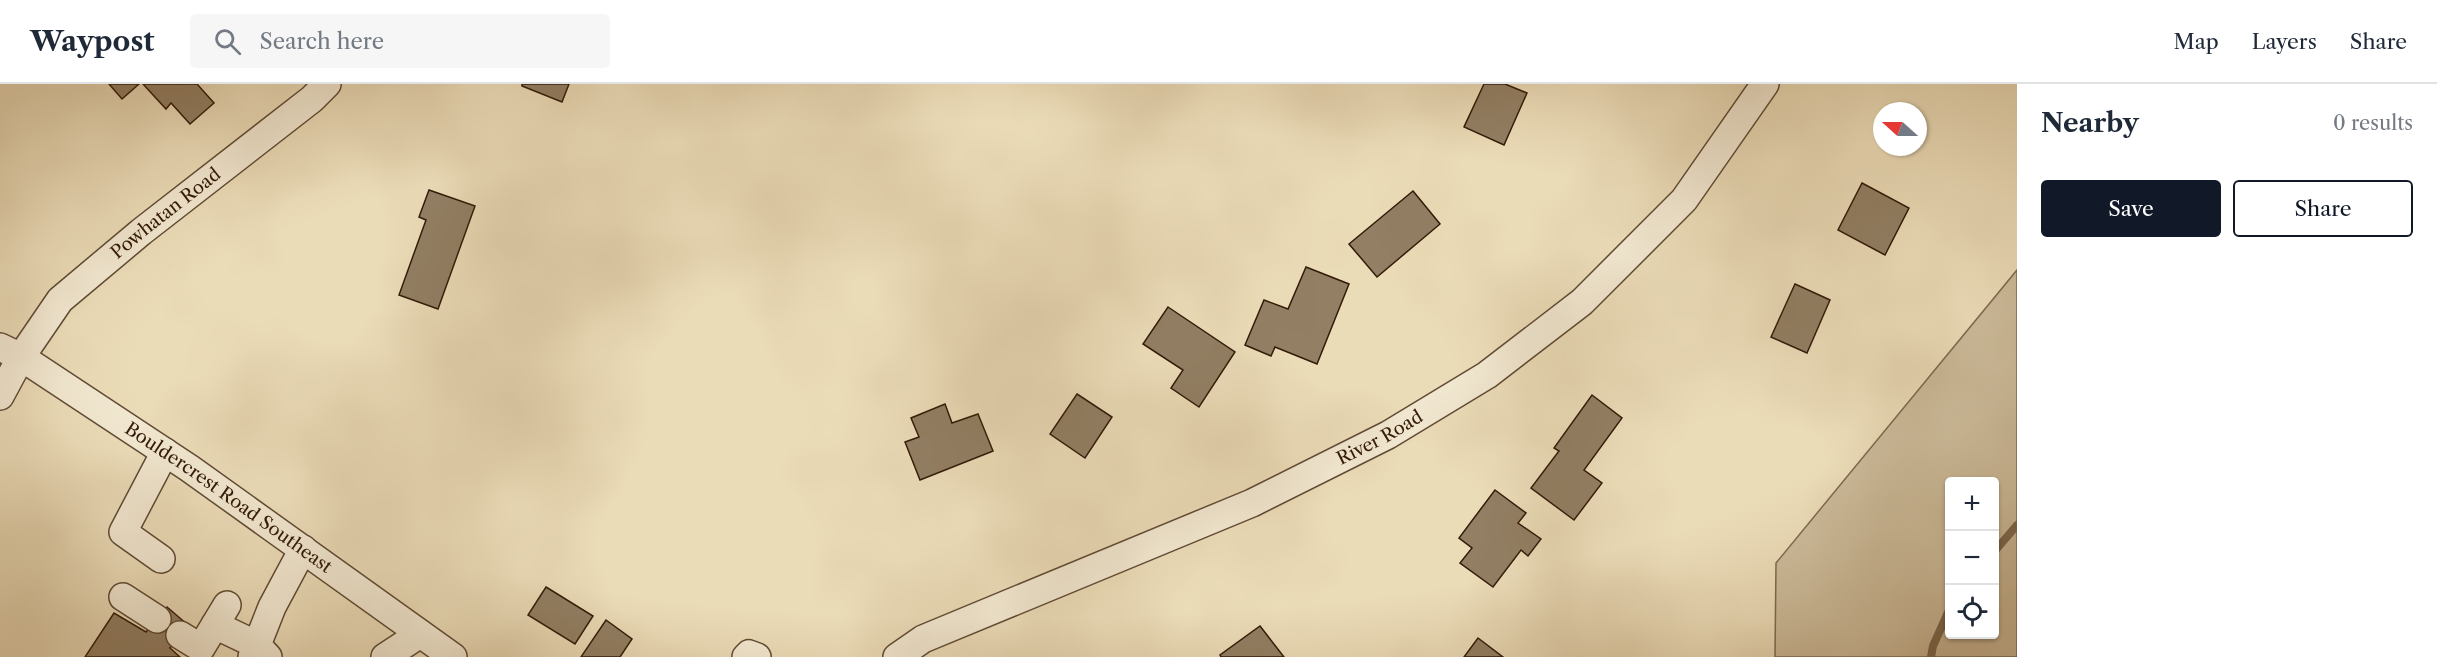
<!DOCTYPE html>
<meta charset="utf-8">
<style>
body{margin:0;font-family:"Libre Caslon Text",serif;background:#f6f6f7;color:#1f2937}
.controls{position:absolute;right:18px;bottom:18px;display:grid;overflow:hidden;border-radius:6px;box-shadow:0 2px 4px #0004}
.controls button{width:54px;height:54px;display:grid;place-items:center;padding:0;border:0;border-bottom:2px solid #e0e1e3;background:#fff;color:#1f2937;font:30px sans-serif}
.compass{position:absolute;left:1873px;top:18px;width:54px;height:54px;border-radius:50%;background:#fff;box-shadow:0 2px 4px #0004;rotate:291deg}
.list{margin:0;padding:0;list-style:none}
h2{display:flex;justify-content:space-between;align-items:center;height:78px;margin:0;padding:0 24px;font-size:26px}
h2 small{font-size:20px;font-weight:400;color:#747a83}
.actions{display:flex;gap:12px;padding:18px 24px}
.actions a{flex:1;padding:14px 0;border:2px solid #111827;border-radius:6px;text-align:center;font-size:21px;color:#111827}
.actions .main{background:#111827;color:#fff}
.icon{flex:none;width:33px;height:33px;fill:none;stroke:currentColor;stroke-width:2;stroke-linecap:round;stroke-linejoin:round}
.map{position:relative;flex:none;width:2017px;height:573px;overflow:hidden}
header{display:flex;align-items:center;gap:36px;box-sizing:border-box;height:84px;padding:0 30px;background:#fff;border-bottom:2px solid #e0e1e3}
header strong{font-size:28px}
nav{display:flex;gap:33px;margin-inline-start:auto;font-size:21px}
.search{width:420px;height:54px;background:#f6f6f7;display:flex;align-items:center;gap:15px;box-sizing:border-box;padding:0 21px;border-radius:6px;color:#747a83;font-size:22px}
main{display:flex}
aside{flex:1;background:#fff}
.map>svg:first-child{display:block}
.green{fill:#ccbb9a;stroke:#7f6a51;stroke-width:1.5;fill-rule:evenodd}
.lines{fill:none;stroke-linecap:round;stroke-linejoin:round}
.stream{stroke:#7b674e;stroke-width:8}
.building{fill:#927f64;stroke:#321a08;stroke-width:1.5}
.minor-casing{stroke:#604a34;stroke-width:30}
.minor{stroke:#f2e8d1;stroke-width:27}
.labels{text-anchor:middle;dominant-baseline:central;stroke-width:4.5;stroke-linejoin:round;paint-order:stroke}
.street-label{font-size:18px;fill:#321a08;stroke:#f2e8d1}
</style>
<header>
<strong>Waypost</strong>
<div class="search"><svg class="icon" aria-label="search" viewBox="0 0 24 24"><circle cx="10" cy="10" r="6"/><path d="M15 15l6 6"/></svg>Search here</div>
<nav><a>Map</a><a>Layers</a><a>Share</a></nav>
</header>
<main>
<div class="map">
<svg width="2017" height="573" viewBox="0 0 2017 573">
<rect width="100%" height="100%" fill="#ebdcb8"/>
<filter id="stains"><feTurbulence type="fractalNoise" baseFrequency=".00333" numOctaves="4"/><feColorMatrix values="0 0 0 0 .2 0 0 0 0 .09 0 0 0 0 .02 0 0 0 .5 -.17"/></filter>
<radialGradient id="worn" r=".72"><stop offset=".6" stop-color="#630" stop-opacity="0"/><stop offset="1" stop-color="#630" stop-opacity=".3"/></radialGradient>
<path class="green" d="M 2017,186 L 2017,573 L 1775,573 L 1776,479 ZM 1950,398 L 1994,398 L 1994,550 L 1950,550 Z"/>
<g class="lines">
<g class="stream">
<polyline points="1994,468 2017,441"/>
<polyline points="1931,573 1933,562 1950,524"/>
</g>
</g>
<g class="building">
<polygon points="109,0 139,0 122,15"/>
<polygon points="143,0 197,0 214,19 190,40 171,19 166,25"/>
<polygon points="522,0 569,0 562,18 522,2"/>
<polygon points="1484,0 1505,0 1527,9 1504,61 1464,43"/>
<polygon points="1862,99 1909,124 1885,171 1838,146"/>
<polygon points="429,106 475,122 438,225 399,211 426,136 419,133"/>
<polygon points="1413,107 1440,140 1377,193 1349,160"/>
<polygon points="1306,183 1349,200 1317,280 1275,263 1271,272 1245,261 1264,216 1288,225"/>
<polygon points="1795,200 1830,216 1807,269 1771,253"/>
<polygon points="1168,223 1235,268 1199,323 1171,304 1183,286 1143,260"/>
<polygon points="1077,310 1112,333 1085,374 1050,350"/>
<polygon points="1592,311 1622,334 1584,386 1602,399 1574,436 1531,404 1559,367 1554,364"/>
<polygon points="945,320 952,339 978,330 993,367 920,396 905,358 919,353 911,334"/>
<polygon points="1495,406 1526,429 1518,439 1541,455 1528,472 1521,466 1493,503 1460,479 1472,464 1459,454"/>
<polygon points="546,503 593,532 575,560 528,531"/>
<polygon points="167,523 188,541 170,564 180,573 85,573 114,529 146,548"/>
<polygon points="606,536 632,555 620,573 581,573"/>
<polygon points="1260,542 1284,573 1221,573 1220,571"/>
<polygon points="1478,554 1503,573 1464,573"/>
</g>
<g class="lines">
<defs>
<g id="minor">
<path id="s1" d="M 0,263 L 21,273 L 189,384 L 453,573"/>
<path id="s2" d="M 0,312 L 21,273 L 60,216 L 141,148 L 312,15 L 327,0"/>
<polyline points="161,475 123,448 165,368"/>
<polyline points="123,513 157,535"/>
<polyline points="215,541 257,561 252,573"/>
<polyline points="180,551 201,564 227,521"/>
<polyline points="268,573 257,561 272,523 303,465"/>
<polyline points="385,573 420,550"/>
<polyline points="746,573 749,570 757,573"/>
<path id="s3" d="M 897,573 L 923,555 L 1252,419 L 1388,351 L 1487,291 L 1582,218 L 1684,116 L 1765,0"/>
</g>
</defs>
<use href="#minor" class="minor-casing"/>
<use href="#minor" class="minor"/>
</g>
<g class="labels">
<g class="street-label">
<text stroke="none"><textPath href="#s2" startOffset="250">Powhatan Road</textPath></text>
<text stroke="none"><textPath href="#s3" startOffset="531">River Road</textPath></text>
<text stroke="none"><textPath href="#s1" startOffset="274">Bouldercrest Road Southeast</textPath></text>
</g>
</g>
<rect width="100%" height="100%" filter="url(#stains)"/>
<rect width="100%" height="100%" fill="url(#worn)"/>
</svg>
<div class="controls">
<button>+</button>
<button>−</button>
<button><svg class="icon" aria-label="locate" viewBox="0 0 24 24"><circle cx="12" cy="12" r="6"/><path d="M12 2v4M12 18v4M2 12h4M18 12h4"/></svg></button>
</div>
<svg class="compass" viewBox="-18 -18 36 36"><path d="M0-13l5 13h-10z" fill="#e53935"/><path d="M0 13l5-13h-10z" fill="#747a83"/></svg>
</div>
<aside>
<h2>Nearby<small>0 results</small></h2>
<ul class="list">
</ul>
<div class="actions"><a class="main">Save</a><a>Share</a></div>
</aside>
</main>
